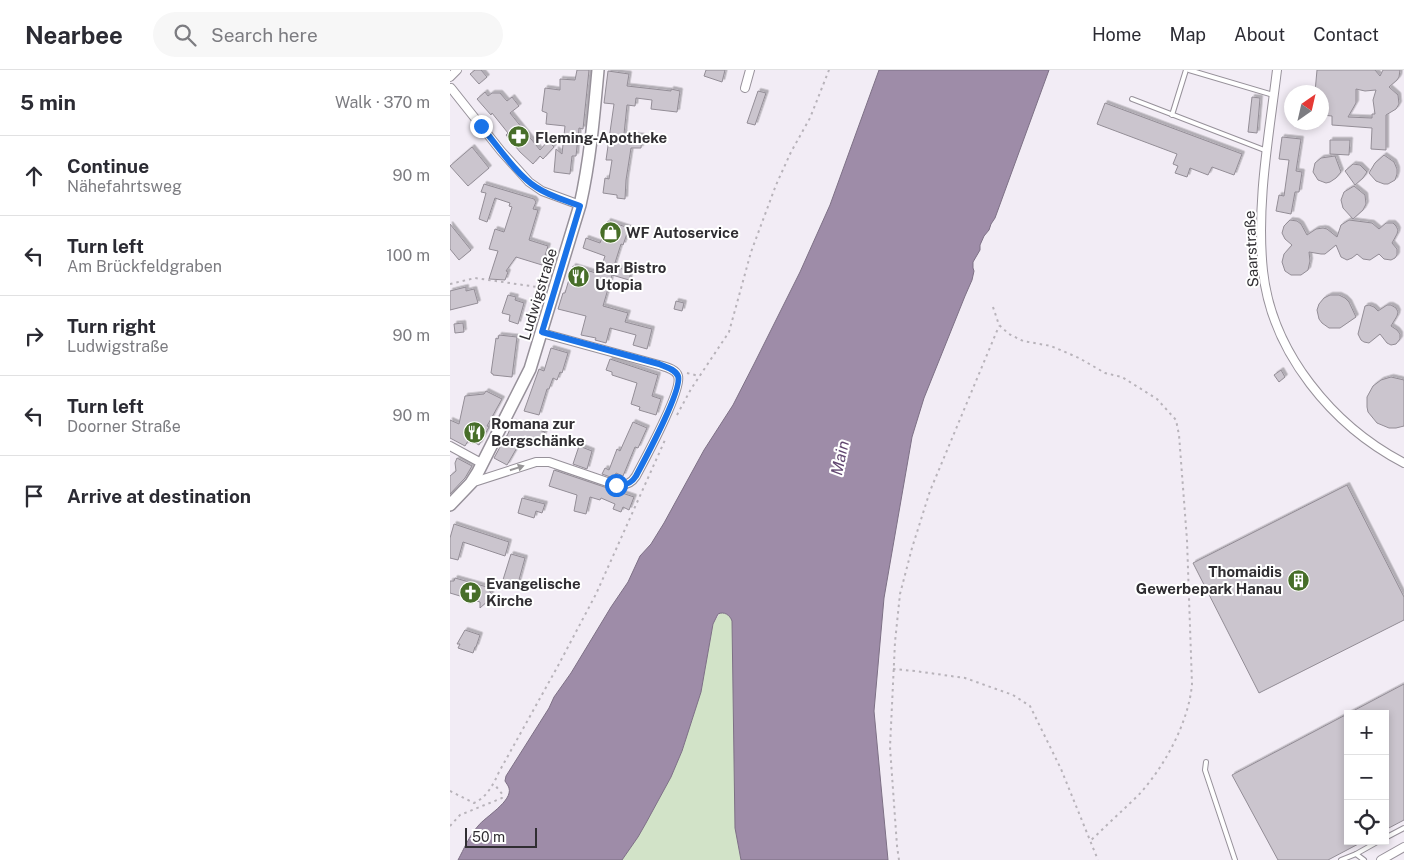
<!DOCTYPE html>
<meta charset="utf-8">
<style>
body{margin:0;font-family:"Public Sans",sans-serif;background:#f7f7f7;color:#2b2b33}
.controls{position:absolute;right:15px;bottom:15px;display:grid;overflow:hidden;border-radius:0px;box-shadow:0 2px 8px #0003}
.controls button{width:45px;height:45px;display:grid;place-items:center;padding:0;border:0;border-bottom:1px solid #e1e1e2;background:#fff;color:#2b2b33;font:25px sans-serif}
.compass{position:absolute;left:834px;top:15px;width:45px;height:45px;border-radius:50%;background:#fff;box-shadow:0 2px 8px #0003;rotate:34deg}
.scale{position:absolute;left:15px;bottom:12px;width:72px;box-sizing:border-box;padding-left:5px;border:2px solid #302e32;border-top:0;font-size:14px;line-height:18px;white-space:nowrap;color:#302e32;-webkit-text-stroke:4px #fff;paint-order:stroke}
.stop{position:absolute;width:15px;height:15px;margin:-11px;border:4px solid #1a73e8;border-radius:50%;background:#fff}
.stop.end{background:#1a73e8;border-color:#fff;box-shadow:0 1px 5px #0008}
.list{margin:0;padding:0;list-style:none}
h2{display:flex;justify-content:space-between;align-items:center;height:65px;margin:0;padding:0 20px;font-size:21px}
h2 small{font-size:16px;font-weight:400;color:#7c7c81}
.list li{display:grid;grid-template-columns:32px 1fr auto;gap:15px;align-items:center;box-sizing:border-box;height:80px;padding:0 20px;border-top:1px solid #e1e1e2}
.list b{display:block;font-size:19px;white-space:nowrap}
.list p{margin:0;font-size:16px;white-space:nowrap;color:#7c7c81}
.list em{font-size:16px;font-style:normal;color:#7c7c81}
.icon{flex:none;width:28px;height:28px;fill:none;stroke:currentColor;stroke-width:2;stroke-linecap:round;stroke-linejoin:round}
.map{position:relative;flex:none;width:954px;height:790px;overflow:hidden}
header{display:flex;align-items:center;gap:30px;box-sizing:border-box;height:70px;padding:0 25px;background:#fff;border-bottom:1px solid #e1e1e2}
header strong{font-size:24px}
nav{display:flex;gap:28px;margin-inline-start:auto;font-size:18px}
.search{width:350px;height:45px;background:#f7f7f7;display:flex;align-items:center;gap:12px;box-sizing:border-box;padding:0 18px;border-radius:28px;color:#7c7c81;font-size:19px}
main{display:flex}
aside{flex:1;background:#fff}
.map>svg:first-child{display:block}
.green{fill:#d2e3c8}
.water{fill:#9e8ca8;stroke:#7d7085}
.building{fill:#cbc5ce;stroke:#938d96;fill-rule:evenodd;filter:url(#shadow)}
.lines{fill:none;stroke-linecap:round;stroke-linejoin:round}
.service-casing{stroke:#97919a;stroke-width:6}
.minor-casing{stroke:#97919a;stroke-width:10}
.secondary-casing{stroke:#97919a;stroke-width:14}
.path{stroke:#b8b3ba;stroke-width:2;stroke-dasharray:2.5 4;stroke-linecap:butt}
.service{stroke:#fff;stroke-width:4}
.minor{stroke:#fff;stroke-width:8}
.secondary{stroke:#fff;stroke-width:11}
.oneway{fill:#989698}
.route{stroke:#1a73e8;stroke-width:6}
.labels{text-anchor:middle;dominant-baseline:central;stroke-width:4;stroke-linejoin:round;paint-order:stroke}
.poi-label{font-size:15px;font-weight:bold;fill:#302e32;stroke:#fff;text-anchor:start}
.street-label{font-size:15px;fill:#302e32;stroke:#fff}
.water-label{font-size:16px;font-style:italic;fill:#624771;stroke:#fff}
</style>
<header>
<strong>Nearbee</strong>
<div class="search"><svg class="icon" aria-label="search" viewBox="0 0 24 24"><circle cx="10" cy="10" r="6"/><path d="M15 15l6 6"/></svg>Search here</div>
<nav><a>Home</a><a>Map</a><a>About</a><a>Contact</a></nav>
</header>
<main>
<aside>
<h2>5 min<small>Walk · 370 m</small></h2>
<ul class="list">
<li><svg class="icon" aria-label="ahead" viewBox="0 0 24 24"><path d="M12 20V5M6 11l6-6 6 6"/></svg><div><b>Continue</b><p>Nähefahrtsweg</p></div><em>90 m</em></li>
<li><svg class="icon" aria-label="left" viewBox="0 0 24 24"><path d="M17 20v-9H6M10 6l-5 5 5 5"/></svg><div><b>Turn left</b><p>Am Brückfeldgraben</p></div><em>100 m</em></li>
<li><svg class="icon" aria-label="right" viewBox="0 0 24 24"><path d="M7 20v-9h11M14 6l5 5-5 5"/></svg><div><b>Turn right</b><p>Ludwigstraße</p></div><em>90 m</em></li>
<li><svg class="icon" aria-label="left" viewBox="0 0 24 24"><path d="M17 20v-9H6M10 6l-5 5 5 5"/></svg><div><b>Turn left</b><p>Doorner Straße</p></div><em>90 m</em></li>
<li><svg class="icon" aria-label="arrive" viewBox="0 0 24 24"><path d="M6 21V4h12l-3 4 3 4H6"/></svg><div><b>Arrive at destination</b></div></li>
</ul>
</aside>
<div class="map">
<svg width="954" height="790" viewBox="0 0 954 790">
<defs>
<filter id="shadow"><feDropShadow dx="2.5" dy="-2.5" stdDeviation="0" flood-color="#0004"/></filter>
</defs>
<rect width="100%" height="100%" fill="#f2ecf5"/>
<path class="green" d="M 270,543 C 276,543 280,545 282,551 L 285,758 L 291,790 L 172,790 L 188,767 L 196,753 L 221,707 L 232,681 L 251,622 L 263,554 Z"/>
<path class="water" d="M 429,0 L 599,0 L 545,148 L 541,154 L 539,160 L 534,166 L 530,175 L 530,180 L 523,192 L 523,198 L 524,201 L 522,210 L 515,226 L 474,328 L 462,367 L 434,528 L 424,641 L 438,790 L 291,790 L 285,758 L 282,551 C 280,545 274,541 268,544 L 263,554 L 251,622 L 232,681 L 221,707 L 196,753 L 188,767 L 172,790 L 8,790 C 14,779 19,766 28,756 C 35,747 63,731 59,718 C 58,715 56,713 55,711 L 56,706 L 99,638 L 104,627 L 121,603 L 161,537 L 178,512 L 190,486 L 201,474 L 214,453 L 254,380 L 283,335 L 304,294 L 350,202 L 380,135 Z"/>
<g class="building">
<polygon points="25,0 31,0 37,7 29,14 20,4"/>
<polygon points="127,0 139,0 133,59 129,58 126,86 122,86 120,104 104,102 106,79 112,84 115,56 96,54 97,43 92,41 95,18 110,20 110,9 125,10"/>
<polygon points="256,0 275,0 272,12 254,6"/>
<path d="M 867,0 L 925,0 L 930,6 L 933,0 L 950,0 L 949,7 L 947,10 L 939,17 L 948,25 L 949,34 L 946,39 L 936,45 L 936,80 L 921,79 L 922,58 L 882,55 L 882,46 L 872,45 L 872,22 L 865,22 ZM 906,19 L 915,21 L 926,20 L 923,30 L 925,44 L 922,44 L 922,48 L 898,47 L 906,33 Z"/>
<polygon points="158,1 179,4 177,16 221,21 221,19 230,21 227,42 201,39 202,30 186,28 185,36 177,35 174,64 192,66 191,78 181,78 176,110 175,129 167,128 167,125 153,123 155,108 159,109 162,90 156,90 164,34 154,33"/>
<polygon points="308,21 316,23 305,55 297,53"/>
<polygon points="35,22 38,26 42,23 50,23 57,31 62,27 69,36 60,43 90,80 98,71 104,77 93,89 90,86 83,94 70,82 56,65 58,63 42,43 41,45 27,29"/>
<polygon points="802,27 810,28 807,63 798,62"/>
<polygon points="655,33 792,84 784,105 762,97 758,105 740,98 737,107 725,103 728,96 723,94 727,84 647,54"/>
<polygon points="832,67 851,69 846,101 852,102 849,122 845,122 841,144 826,141 829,125 834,126 839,90 829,89"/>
<polygon points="880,70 900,70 899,85 880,84"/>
<polygon points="22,77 39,98 18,116 0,96"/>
<polygon points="934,85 944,92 947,99 947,104 945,110 938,114 934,114 926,111 919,103 925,93"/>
<polygon points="885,86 891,102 886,108 880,112 876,113 868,110 863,102 865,93 871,88"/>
<polygon points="903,94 910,95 917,102 913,108 905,115 895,101"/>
<polygon points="34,114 84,129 86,132 83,139 88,140 79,170 98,176 92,195 66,187 56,201 58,202 55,210 39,209 48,181 39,179 45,159 54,162 62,137 59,136 60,133 45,128 37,152 29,149 36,123 31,122"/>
<polygon points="904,116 915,125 916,134 913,140 903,149 893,138 891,130 894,122"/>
<polygon points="840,150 847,151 851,154 857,165 866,159 873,158 877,159 887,167 891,155 899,150 922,153 929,159 936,153 943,153 946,156 948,160 947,164 942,173 947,179 947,185 945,188 941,190 934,189 929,184 920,190 913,189 907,184 902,188 897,190 891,187 886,175 875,184 871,184 859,182 860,191 858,200 851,205 841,205 835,201 832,192 834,184 842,175 835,169 832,163 834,156"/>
<polygon points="158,151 179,158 173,175 171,174 164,196 181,202 179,210 162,205 153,236 178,243 175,252 202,259 197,279 183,275 186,265 160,258 156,273 145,270 146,268 131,265 136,246 108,239 113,223 115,223 123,196 149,204 155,186 133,178 136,168 150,173"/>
<polygon points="0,154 21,180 9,190 0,179"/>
<polygon points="16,217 16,221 24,219 28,233 0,240 0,221"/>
<polygon points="58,225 66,227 65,230 74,233 68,254 59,251 60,245 52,243"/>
<polygon points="880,225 889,225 895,228 899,232 906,247 890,258 879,258 872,253 869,249 867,240 869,234 874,228"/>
<polygon points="226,231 234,233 232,241 224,239"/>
<polygon points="919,235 924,237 928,241 937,235 941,235 946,238 948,242 947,246 941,256 947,260 950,264 950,269 946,274 941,275 937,273 930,264 919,273 914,272 911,270 908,264 915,236"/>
<polygon points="13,253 14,262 5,263 4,254"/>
<polygon points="49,265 67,267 62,307 43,305 43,304 41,303 46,268 48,269"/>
<polygon points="101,278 118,283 112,303 110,302 107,310 103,308 99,319 97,319 89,345 74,341 89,299 94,301"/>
<polygon points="160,289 208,305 202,326 211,329 206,345 189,340 190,337 181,334 187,313 162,305 162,302 156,300"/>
<polygon points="831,300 835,307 829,312 824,305"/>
<polygon points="941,307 954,310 954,356 946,358 939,358 927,353 918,342 917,337 917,327 923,316 931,310"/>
<polygon points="36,321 52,329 37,356 39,357 29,375 22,371 21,373 18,371 15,376 0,368 0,350 9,354 15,326 34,324"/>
<polygon points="63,352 95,362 90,375 72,369 57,395 44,388 56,366 57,366"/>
<polygon points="183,352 197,358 188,378 185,377 173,406 166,403 163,408 152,404 155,398 159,400 167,379 170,381"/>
<polygon points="129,376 142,381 137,399 123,394"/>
<polygon points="7,388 22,396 15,408 0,424 0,406 6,401 5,393"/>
<polygon points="104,400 184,427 179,440 173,437 171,442 163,439 165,434 151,428 150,430 140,427 136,444 124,441 127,425 99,416"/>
<polygon points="897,415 954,527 954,550 809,623 743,493"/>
<polygon points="72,428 95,434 92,443 86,441 84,448 68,443"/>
<polygon points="4,454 59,472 55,486 13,472 8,490 0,488 0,468"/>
<polygon points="61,484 75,488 67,517 52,513"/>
<polygon points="5,508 37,517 41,523 40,529 30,538 30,532 0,523 0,511 4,511"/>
<polygon points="15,560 30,565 26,577 25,577 23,583 8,578 10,574 7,574"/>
<polygon points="954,614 954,750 935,760 935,644 898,644 898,771 914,771 878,790 828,790 782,705"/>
</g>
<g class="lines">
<defs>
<g id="service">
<polyline points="739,0 823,25"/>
<polyline points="682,29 817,81"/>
<polyline points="722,45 736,0"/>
<polyline points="756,692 755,700 785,790"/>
<polyline points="935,768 954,758"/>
<polyline points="906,784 929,771"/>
<polyline points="891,790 906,784 914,790"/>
</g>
<g id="minor">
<path d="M 827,0 C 819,66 806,134 813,201 C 822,283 883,356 954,393"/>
<polyline points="0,7 7,0"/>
<polyline points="1,18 51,81 79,112 92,121 130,135"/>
<polyline points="295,18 300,0"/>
<polyline points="0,376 33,394"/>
<path d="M 21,413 L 86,392 L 99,392 L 166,415 C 175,416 181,414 186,406 C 194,391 233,319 228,306 C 226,299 216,297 209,295 L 92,263"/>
<polyline points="931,790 954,777"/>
</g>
<path id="secondary" d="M 0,435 L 21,413 L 28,402 L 80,299 L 130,135 C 140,91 144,45 148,0"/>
</defs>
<use href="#service" class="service-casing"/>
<use href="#minor" class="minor-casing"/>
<use href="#secondary" class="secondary-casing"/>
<g class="path">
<polyline points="0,214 25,208 94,218"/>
<path d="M 543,237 L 549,255 L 559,264 L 573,271 L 601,276 L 629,288 L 655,303 L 672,307 L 707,329 L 726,350 L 729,365 L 737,470 L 742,614 C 739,650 717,692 693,720 C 687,727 680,733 674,739 C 663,749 652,760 640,771"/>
<polyline points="237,303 249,306"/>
<polyline points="227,345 241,319 279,262 301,182 326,115 341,82 360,48 379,0"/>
<polyline points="443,599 465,601 515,608 563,625 580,636 611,699 648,790"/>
<path d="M 0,721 L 24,733 C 37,727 43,715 49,702 L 109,594 L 146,524 L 215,370"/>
<polyline points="0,756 10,745 52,728 53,725 44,714"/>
<polyline points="449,790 447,776 440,677 445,572 450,524 462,478 480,421 549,256"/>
</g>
<use href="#service" class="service"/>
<use href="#minor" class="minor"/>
<use href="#secondary" class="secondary"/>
</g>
<defs><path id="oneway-solid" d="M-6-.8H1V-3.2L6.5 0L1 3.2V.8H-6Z" transform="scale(1.25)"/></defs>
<use class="oneway" href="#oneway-solid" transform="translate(67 398) rotate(-18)"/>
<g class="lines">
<path class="route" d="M 31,56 C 47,75 66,104 86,117 C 99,126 115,130 130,136 L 92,262 L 209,294 C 216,297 225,299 228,306 C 233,319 194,391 186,406 C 181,414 175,416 166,415"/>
</g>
<defs>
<symbol id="pharmacy-disc" viewBox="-11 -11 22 22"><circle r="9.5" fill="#476e29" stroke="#fff"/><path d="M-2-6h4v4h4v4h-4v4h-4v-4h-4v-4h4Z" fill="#fff"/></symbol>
<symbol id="shop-disc" viewBox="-11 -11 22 22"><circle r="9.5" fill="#476e29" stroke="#fff"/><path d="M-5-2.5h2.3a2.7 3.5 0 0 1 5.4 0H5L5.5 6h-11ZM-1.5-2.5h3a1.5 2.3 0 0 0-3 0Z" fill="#fff"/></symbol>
<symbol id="restaurant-disc" viewBox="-11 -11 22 22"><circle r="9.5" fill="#476e29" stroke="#fff"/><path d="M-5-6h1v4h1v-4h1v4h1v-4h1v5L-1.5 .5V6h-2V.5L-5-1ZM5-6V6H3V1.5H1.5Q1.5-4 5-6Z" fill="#fff"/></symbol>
<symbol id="building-disc" viewBox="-11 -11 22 22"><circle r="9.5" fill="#476e29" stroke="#fff"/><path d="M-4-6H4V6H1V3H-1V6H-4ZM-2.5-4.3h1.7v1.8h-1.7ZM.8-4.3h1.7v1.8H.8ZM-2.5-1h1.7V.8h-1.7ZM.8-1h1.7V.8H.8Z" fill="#fff"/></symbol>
<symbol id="church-disc" viewBox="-11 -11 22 22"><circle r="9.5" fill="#476e29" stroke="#fff"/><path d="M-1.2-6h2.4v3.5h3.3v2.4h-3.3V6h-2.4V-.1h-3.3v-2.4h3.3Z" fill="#fff"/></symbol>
</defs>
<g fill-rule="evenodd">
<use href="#pharmacy-disc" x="56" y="54" width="25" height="25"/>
<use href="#shop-disc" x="148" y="150" width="25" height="25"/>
<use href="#restaurant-disc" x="116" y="194" width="25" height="25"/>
<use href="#restaurant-disc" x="12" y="350" width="25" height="25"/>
<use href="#building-disc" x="836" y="498" width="25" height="25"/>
<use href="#church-disc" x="8" y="510" width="25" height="25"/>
</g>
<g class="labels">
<g class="poi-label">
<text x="85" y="67">Fleming-Apotheke</text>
<text x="176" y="162">WF Autoservice</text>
<text x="145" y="197">Bar Bistro<tspan x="145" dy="17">Utopia</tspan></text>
<text x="41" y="353">Romana zur<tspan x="41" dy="17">Bergschänke</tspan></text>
<text x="832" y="501" text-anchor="end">Thomaidis<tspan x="832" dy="17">Gewerbepark Hanau</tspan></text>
<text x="36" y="513">Evangelische<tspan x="36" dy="17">Kirche</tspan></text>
</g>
<g class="street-label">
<text transform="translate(801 179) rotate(-93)">Saarstraße</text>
<text transform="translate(88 224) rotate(-73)">Ludwigstraße</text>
</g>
<g class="water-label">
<text transform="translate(390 388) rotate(-78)">Main</text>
</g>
</g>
</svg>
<div class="controls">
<button>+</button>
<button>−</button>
<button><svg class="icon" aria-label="locate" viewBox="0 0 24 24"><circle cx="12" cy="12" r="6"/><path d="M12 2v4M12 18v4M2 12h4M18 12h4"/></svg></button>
</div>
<svg class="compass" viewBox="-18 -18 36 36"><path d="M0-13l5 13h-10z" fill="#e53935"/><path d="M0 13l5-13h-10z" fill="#7c7c81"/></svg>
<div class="scale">50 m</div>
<div class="stop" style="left:166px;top:415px"></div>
<div class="stop end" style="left:31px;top:56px"></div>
</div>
</main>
